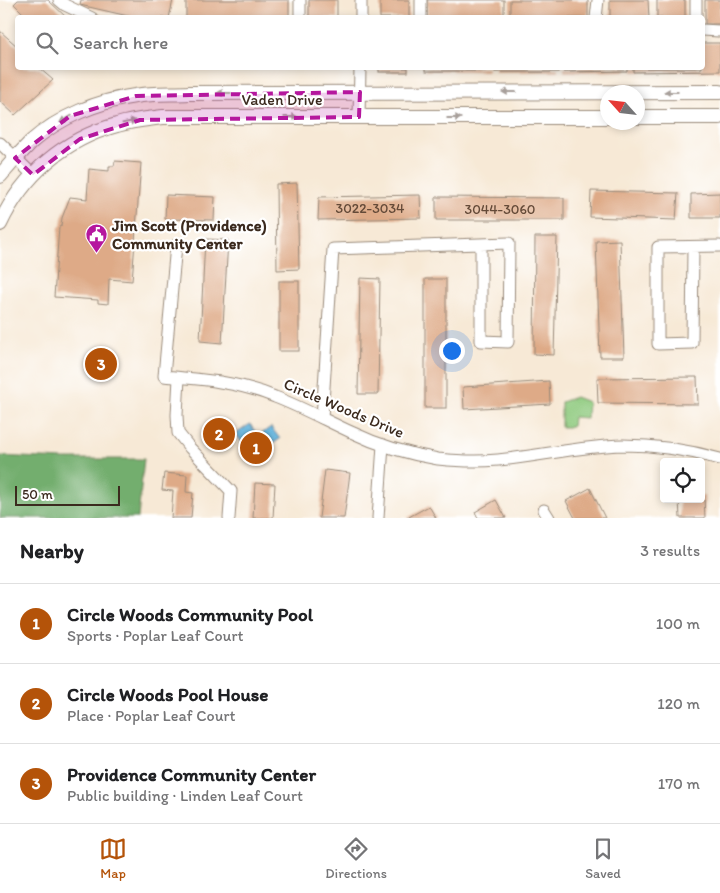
<!DOCTYPE html>
<meta charset="utf-8">
<style>
body{margin:0;font-family:Itim,sans-serif;background:#f2f2f2;color:#202124}
.controls{position:absolute;right:15px;bottom:15px;display:grid;overflow:hidden;border-radius:5px;box-shadow:0 2px 8px #0003}
.controls button{width:45px;height:45px;display:grid;place-items:center;padding:0;border:0;border-bottom:1px solid #e0e0e0;background:#fff;color:#202124;font:25px sans-serif}
.compass{position:absolute;left:600px;top:85px;width:45px;height:45px;border-radius:50%;background:#fff;box-shadow:0 2px 8px #0003;rotate:297deg}
.scale{position:absolute;left:15px;bottom:12px;width:105px;box-sizing:border-box;padding-left:5px;border:2px solid #3b2a1e;border-top:0;font-size:14px;line-height:18px;white-space:nowrap;color:#3b2a1e;-webkit-text-stroke:4px #fff;paint-order:stroke}
.you{position:absolute;left:451px;top:350px;width:18px;height:18px;margin:-12px;border:4px solid #fff;border-radius:50%;background:#1a73e8;box-shadow:0 0 0 8px #1a73e833}
.badge{display:grid;place-items:center;width:32px;height:32px;border-radius:50%;background:#b45309;color:#fff;font-size:16px;font-weight:700}
.pin{position:absolute;translate:-50% -50%;border:2px solid #fff;box-shadow:0 1px 5px #0006}
.list{margin:0;padding:0;list-style:none}
h2{display:flex;justify-content:space-between;align-items:center;height:65px;margin:0;padding:0 20px;font-size:21px}
h2 small{font-size:16px;font-weight:400;color:#757577}
.list li{display:grid;grid-template-columns:32px 1fr auto;gap:15px;align-items:center;box-sizing:border-box;height:80px;padding:0 20px;border-top:1px solid #e0e0e0}
.list b{display:block;font-size:19px;white-space:nowrap}
.list p{margin:0;font-size:16px;white-space:nowrap;color:#757577}
.list em{font-size:16px;font-style:normal;color:#757577}
.icon{flex:none;width:28px;height:28px;fill:none;stroke:currentColor;stroke-width:2;stroke-linecap:round;stroke-linejoin:round}
.map{position:relative;flex:none;width:720px;height:518px;overflow:hidden}
.search{position:absolute;background:#fff;box-shadow:0 2px 8px #0003;left:15px;right:15px;top:15px;height:55px;display:flex;align-items:center;gap:12px;box-sizing:border-box;padding:0 18px;border-radius:5px;color:#757577;font-size:19px}
.sheet{height:305px;background:#fff}
nav{display:flex;justify-content:space-around;align-items:center;box-sizing:border-box;height:70px;border-top:1px solid #e0e0e0;background:#fff;font-size:14px;color:#757577}
nav a{display:grid;justify-items:center;gap:2px}
nav .on{color:#b45309}
.map>svg:first-child{display:block}
.green{fill:#8fca7f;stroke:#657a4e}
.forest{fill:#73ae6e;stroke:#576c46}
.water{fill:#60b2dc;stroke:#4e6e7d}
.building{fill:#deaa87}
.lines{fill:none;stroke-linecap:round;stroke-linejoin:round}
.minor-casing{stroke:#998a7a;stroke-width:13}
.tertiary-casing{stroke:#998a7a;stroke-width:16}
.minor{stroke:#fff;stroke-width:11}
.tertiary{stroke:#fff;stroke-width:14}
.oneway{fill:#a79f9a}
.marked{fill:#b5179e;fill-opacity:0.2;stroke:#b5179e;stroke-width:4;stroke-dasharray:10 6;stroke-linejoin:round}
.labels{text-anchor:middle;dominant-baseline:central;stroke-width:4.5;stroke-linejoin:round;paint-order:stroke}
.number-label{font-size:14px;fill:#644a38}
.street-label{font-size:16px;fill:#3b2a1e;stroke:#fff}
.poi-label{font-size:16px;font-weight:bold;fill:#3b2a1e;stroke:#fff;text-anchor:start}
</style>
<div class="map">
<svg width="720" height="518" viewBox="0 0 720 518">
<rect width="100%" height="100%" fill="#fff"/>
<filter id="ink" filterUnits="userSpaceOnUse"><feTurbulence type="fractalNoise" baseFrequency=".02" numOctaves="2"/><feDisplacementMap in="SourceGraphic" scale="10" xChannelSelector="R" yChannelSelector="G"/><feConvolveMatrix kernelMatrix="1 2 1 2 8 2 1 2 1" color-interpolation-filters="sRGB"/></filter>
<filter id="wash" filterUnits="userSpaceOnUse"><feTurbulence type="fractalNoise" baseFrequency=".0096" numOctaves="4" result="noise"/><feDisplacementMap in="SourceGraphic" scale="20" xChannelSelector="R" yChannelSelector="G"/><feGaussianBlur stdDeviation="1.12" result="paint"/><feColorMatrix in="noise" values="0 0 0 0 0 0 0 0 0 0 0 0 0 0 0 0 0 1.4 0 .05"/><feComposite in="paint" operator="in"/></filter>
<g filter="url(#wash)">
<rect width="100%" height="100%" fill="#f7e9d6"/>
<polygon class="green" points="575,397 588,402 587,418 573,417 572,427 561,427 561,402"/>
<polygon class="forest" points="0,456 64,459 144,459 138,518 0,518"/>
<polygon class="water" points="250,424 258,436 271,427 280,439 252,457 236,434"/>
<g id="blocks">
<g class="building">
<polygon points="18,0 48,0 67,18 28,18 14,4"/>
<polygon points="81,0 173,0 169,18 137,18 80,5"/>
<rect x="186" y="0" width="103" height="18"/>
<rect x="309" y="0" width="28" height="18"/>
<rect x="380" y="0" width="29" height="18"/>
<rect x="427" y="0" width="77" height="18"/>
<rect x="510" y="0" width="78" height="18"/>
<polygon points="610,0 648,0 649,18 610,18"/>
<rect x="657" y="0" width="28" height="18"/>
<rect x="705" y="0" width="15" height="24"/>
<polygon points="0,31 18,47 18,68 39,68 53,80 15,115 0,101"/>
<polygon points="702,43 720,43 720,71 633,72 633,68 702,68"/>
<rect x="379" y="68" width="29" height="4"/>
<rect x="426" y="68" width="62" height="3"/>
<rect x="495" y="68" width="63" height="4"/>
<polygon points="564,68 627,68 627,71 564,72"/>
<polygon points="115,161 141,163 132,281 109,279 108,304 98,303 98,300 54,297 59,227 61,226 62,218 70,197 87,199 89,169 109,171 109,166 114,166"/>
<polygon points="297,183 299,269 277,270 276,184"/>
<polygon points="591,191 678,193 676,220 590,217"/>
<polygon points="720,193 720,218 691,218 691,194"/>
<polygon points="166,195 215,197 214,220 165,219"/>
<polygon points="420,195 421,218 318,220 319,197"/>
<polygon points="436,197 564,198 564,220 436,220"/>
<polygon points="535,237 557,237 554,355 534,354"/>
<polygon points="205,239 228,240 222,343 200,341"/>
<polygon points="620,240 624,357 600,357 596,241"/>
<polygon points="360,278 380,279 378,394 358,394"/>
<rect x="425" y="279" width="21" height="129"/>
<rect x="279" y="281" width="20" height="70"/>
<polygon points="697,377 698,404 598,403 597,378"/>
<polygon points="549,381 550,404 464,409 463,387"/>
<polygon points="216,420 233,441 220,450 205,428"/>
<polygon points="325,470 350,473 344,518 319,518"/>
<polygon points="164,473 187,475 186,492 193,493 191,518 171,518 173,491 162,490"/>
<polygon points="255,483 275,484 273,518 253,518"/>
<polygon points="590,488 605,518 575,518 566,501"/>
<polygon points="701,496 704,496 705,518 680,518 679,499 701,499"/>
<polygon points="496,500 506,518 478,518 475,512"/>
<polygon points="429,506 436,518 407,518"/>
</g>
</g>
</g>
<g filter="url(#ink)">
<use href="#blocks" fill-opacity="0" stroke="#998a7a" stroke-width="1"/>
<g class="lines">
<defs>
<g id="minor">
<polyline points="59,0 65,5 92,18"/>
<polyline points="300,0 300,18"/>
<polyline points="361,0 361,18"/>
<polyline points="696,0 696,18"/>
<polyline points="421,18 421,0"/>
<polyline points="596,18 598,0"/>
<polyline points="702,30 719,31"/>
<polyline points="359,117 360,68"/>
<polyline points="0,143 33,175"/>
<path d="M 176,245 L 164,376 C 182,378 202,379 220,382 C 239,385 258,390 275,397 C 301,407 325,420 351,432 C 378,445 408,454 438,459 C 457,461 478,462 498,460 C 540,456 581,446 623,445 C 656,445 688,450 720,459"/>
<polyline points="693,247 692,343 658,344 658,247 720,246"/>
<polyline points="179,378 177,415 178,433 190,448 231,491 229,518"/>
<polyline points="322,418 333,249 509,243 508,342 481,341 481,244"/>
<polyline points="544,510 549,518"/>
<polyline points="378,518 383,445"/>
</g>
<g id="tertiary">
<polyline points="638,117 720,117"/>
<path d="M 0,176 C 10,164 20,153 31,142 C 59,117 98,101 135,96 C 153,93 171,94 189,93 L 720,92"/>
<path d="M 0,224 C 23,175 64,139 117,125 C 132,120 148,119 163,117 L 608,117"/>
</g>
</defs>
<use href="#minor" class="minor-casing"/>
<use href="#tertiary" class="tertiary-casing"/>
<use href="#minor" class="minor"/>
<use href="#tertiary" class="tertiary"/>
</g>
<defs><path id="oneway-solid" d="M-6-.8H1V-3.2L6.5 0L1 3.2V.8H-6Z" transform="scale(1.25)"/></defs>
<g class="oneway">
<use href="#oneway-solid" transform="translate(509 92) rotate(180)"/>
<use href="#oneway-solid" transform="translate(671 92) rotate(180)"/>
<use href="#oneway-solid" transform="translate(224 93) rotate(180)"/>
<use href="#oneway-solid" transform="translate(291 117)"/>
<use href="#oneway-solid" transform="translate(454 118)"/>
<use href="#oneway-solid" transform="translate(66 119) rotate(150)"/>
<use href="#oneway-solid" transform="translate(129 122) rotate(-12)"/>
</g>
</g>
<path class="marked" d="M 360,92 L 359,117 L 140,120 L 80,139 L 33,175 L 15,158 L 70,116 L 136,96 Z"/>
<defs>
<symbol id="civic-pin" viewBox="-11 -11 22 30"><path d="M0 17L-7.5 6A9.5 9.5 0 1 1 7.5 6Z" fill="#b5179e" stroke="#fff"/><path d="M-.6-6.5H3V-4.5H.6V-3L4-1V1h2V6H-6V1h2V-1L-.6-3ZM-1.2 2.5V6h2.4V2.5Z" fill="#fff"/></symbol>
</defs>
<g fill-rule="evenodd">
<use href="#civic-pin" x="84" y="222" width="25" height="34"/>
</g>
<g class="labels">
<g class="number-label">
<text x="370" y="208">3022-3034</text>
<text x="500" y="209">3044-3060</text>
</g>
<g class="street-label">
<text x="282" y="99">Vaden Drive</text>
<text transform="translate(344 408) rotate(23)">Circle Woods Drive</text>
</g>
<g class="poi-label">
<text x="112" y="225">Jim Scott (Providence)<tspan x="112" dy="18">Community Center</tspan></text>
</g>
</g>
</svg>
<div class="controls">
<button><svg class="icon" aria-label="locate" viewBox="0 0 24 24"><circle cx="12" cy="12" r="6"/><path d="M12 2v4M12 18v4M2 12h4M18 12h4"/></svg></button>
</div>
<svg class="compass" viewBox="-18 -18 36 36"><path d="M0-13l5 13h-10z" fill="#e53935"/><path d="M0 13l5-13h-10z" fill="#757577"/></svg>
<div class="scale">50 m</div>
<div class="you"></div>
<div class="pin badge" style="left:256px;top:448px">1</div>
<div class="pin badge" style="left:219px;top:434px">2</div>
<div class="pin badge" style="left:101px;top:364px">3</div>
<div class="search"><svg class="icon" aria-label="search" viewBox="0 0 24 24"><circle cx="10" cy="10" r="6"/><path d="M15 15l6 6"/></svg>Search here</div>
</div>
<section class="sheet">
<h2>Nearby<small>3 results</small></h2>
<ul class="list">
<li><span class="badge">1</span><div><b>Circle Woods Community Pool</b><p>Sports · Poplar Leaf Court</p></div><em>100 m</em></li>
<li><span class="badge">2</span><div><b>Circle Woods Pool House</b><p>Place · Poplar Leaf Court</p></div><em>120 m</em></li>
<li><span class="badge">3</span><div><b>Providence Community Center</b><p>Public building · Linden Leaf Court</p></div><em>170 m</em></li>
</ul>
</section>
<nav>
<a class="on"><svg class="icon" aria-label="map" viewBox="0 0 24 24"><path d="M3 6l6-2 6 2 6-2v14l-6 2-6-2-6 2zM9 4v14M15 6v14"/></svg>Map</a>
<a><svg class="icon" aria-label="directions" viewBox="0 0 24 24"><path d="M12 3l9 9-9 9-9-9zM9 14v-3h6M13 9l2 2-2 2"/></svg>Directions</a>
<a><svg class="icon" aria-label="saved" viewBox="0 0 24 24"><path d="M7 4h10v16l-5-4-5 4z"/></svg>Saved</a>
</nav>
